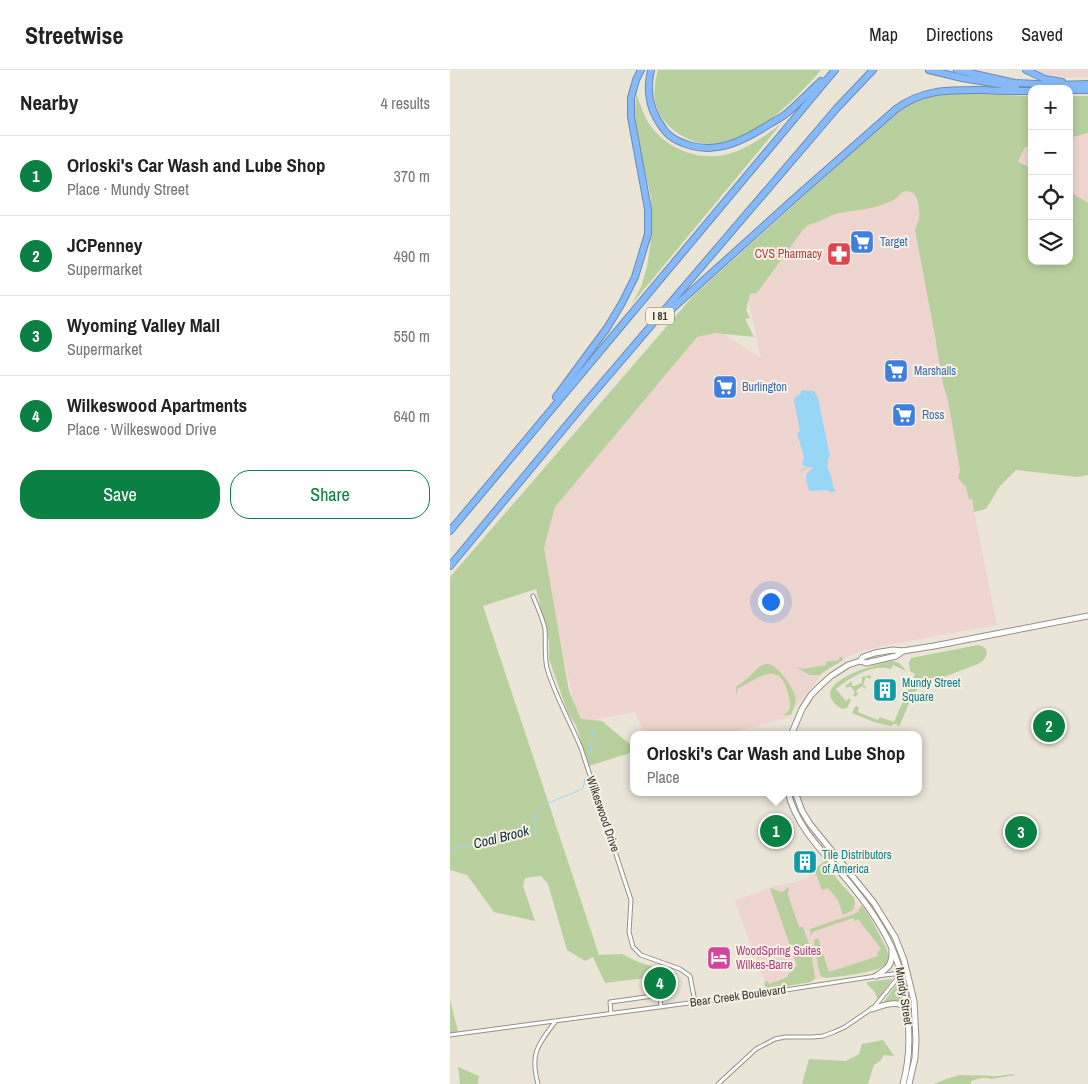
<!DOCTYPE html>
<meta charset="utf-8">
<style>
body{margin:0;font-family:"Archivo Narrow",sans-serif;background:#f2f2f2;color:#222}
.controls{position:absolute;right:15px;top:15px;display:grid;overflow:hidden;border-radius:10px;box-shadow:0 2px 8px #0003}
.controls button{width:45px;height:45px;display:grid;place-items:center;padding:0;border:0;border-bottom:1px solid #e0e0e0;background:#fff;color:#222;font:25px sans-serif}
.you{position:absolute;left:320px;top:531px;width:18px;height:18px;margin:-12px;border:4px solid #fff;border-radius:50%;background:#1a73e8;box-shadow:0 0 0 8px #1a73e833}
.badge{display:grid;place-items:center;width:32px;height:32px;border-radius:50%;background:#0b8043;color:#fff;font-size:16px;font-weight:700}
.pin{position:absolute;translate:-50% -50%;border:2px solid #fff;box-shadow:0 1px 5px #0006}
.popup{position:absolute;left:180px;top:661px;width:292px;height:65px;box-sizing:border-box;display:grid;place-content:center;border-radius:10px;background:#fff;filter:drop-shadow(0 1px 4px #0005);font-size:16px;white-space:nowrap;color:#767676}
.popup b{font-size:19px;color:#222}
.popup::after{content:'';position:absolute;left:50%;top:100%;margin-left:-10px;border:10px solid transparent;border-top-color:#fff}
.list{margin:0;padding:0;list-style:none}
h2{display:flex;justify-content:space-between;align-items:center;height:65px;margin:0;padding:0 20px;font-size:21px}
h2 small{font-size:16px;font-weight:400;color:#767676}
.list li{display:grid;grid-template-columns:32px 1fr auto;gap:15px;align-items:center;box-sizing:border-box;height:80px;padding:0 20px;border-top:1px solid #e0e0e0}
.list b{display:block;font-size:19px;white-space:nowrap}
.list p{margin:0;font-size:16px;white-space:nowrap;color:#767676}
.list em{font-size:16px;font-style:normal;color:#767676}
.actions{display:flex;gap:10px;padding:15px 20px}
.actions a{flex:1;padding:11px 0;border:1px solid #0b8043;border-radius:20px;text-align:center;font-size:18px;color:#0b8043}
.actions .main{background:#0b8043;color:#fff}
.icon{flex:none;width:28px;height:28px;fill:none;stroke:currentColor;stroke-width:2;stroke-linecap:round;stroke-linejoin:round}
.map{position:relative;flex:none;width:638px;height:1014px;overflow:hidden}
header{display:flex;align-items:center;gap:30px;box-sizing:border-box;height:70px;padding:0 25px;background:#fff;border-bottom:1px solid #e0e0e0}
header strong{font-size:24px}
nav{display:flex;gap:28px;margin-inline-start:auto;font-size:18px}
main{display:flex}
aside{flex:1;background:#fff}
.map>svg:first-child{display:block}
.commercial{fill:#efd5d0}
.green{fill:#b8d09d}
.water{fill:#98d6f5}
.lines{fill:none;stroke-linecap:round;stroke-linejoin:round}
.stream{stroke:#98d6f5;stroke-width:1}
.street-casing{stroke:#969085;stroke-width:5}
.secondary-casing{stroke:#969085;stroke-width:7}
.highway-casing{stroke:#6b8bb3;stroke-width:8}
.street{stroke:#fff;stroke-width:3}
.secondary{stroke:#fff;stroke-width:5}
.highway{stroke:#86b9f9;stroke-width:6}
.labels{text-anchor:middle;dominant-baseline:central;stroke-width:4;stroke-linejoin:round;paint-order:stroke}
.shield{fill:#f8f2e5;stroke:#726e68;stroke-width:1}
.shield-label{font-size:11px;font-weight:bold;fill:#393632}
.shop-label{font-size:12px;fill:#366cbe;stroke:#f8f2e5;text-anchor:start}
.health-label{font-size:12px;fill:#be3a42;stroke:#f8f2e5;text-anchor:end}
.culture-label{font-size:12px;fill:#0d838f;stroke:#f8f2e5;text-anchor:start}
.street-label{font-size:12px;fill:#393632;stroke:#f8f2e5}
.hotel-label{font-size:12px;fill:#b23c85;stroke:#f8f2e5;text-anchor:start}
.water-label{font-size:14px;font-style:italic;fill:#112e3c;stroke:#f8f2e5}
</style>
<header>
<strong>Streetwise</strong>
<nav><a>Map</a><a>Directions</a><a>Saved</a></nav>
</header>
<main>
<aside>
<h2>Nearby<small>4 results</small></h2>
<ul class="list">
<li><span class="badge">1</span><div><b>Orloski's Car Wash and Lube Shop</b><p>Place · Mundy Street</p></div><em>370 m</em></li>
<li><span class="badge">2</span><div><b>JCPenney</b><p>Supermarket</p></div><em>490 m</em></li>
<li><span class="badge">3</span><div><b>Wyoming Valley Mall</b><p>Supermarket</p></div><em>550 m</em></li>
<li><span class="badge">4</span><div><b>Wilkeswood Apartments</b><p>Place · Wilkeswood Drive</p></div><em>640 m</em></li>
</ul>
<div class="actions"><a class="main">Save</a><a>Share</a></div>
</aside>
<div class="map">
<svg width="638" height="1014" viewBox="0 0 638 1014">
<rect width="100%" height="100%" fill="#ebe5d8"/>
<g class="commercial">
<polygon points="587,0 638,0 638,7 616,8 594,4"/>
<polygon points="638,63 638,133 619,121 619,68"/>
<polygon points="582,76 582,98 567,95 575,77"/>
<polygon points="466,116 520,420 547,555 437,575 409,582 393,589 377,598 337,648 272,665 195,665 185,642 128,653 91,478 103,436 246,267 256,262 274,264 311,288 297,224 357,144"/>
<polygon points="375,794 412,841 433,877 425,898 321,917 316,915 298,868 285,831 324,816 345,812 356,809 364,804"/>
</g>
<g class="green">
<path d="M 208,0 L 371,0 C 336,40 272,106 219,56 C 202,40 202,21 208,0 Z"/>
<path d="M 503,23 L 582,26 L 582,76 L 575,77 L 568,92 L 582,98 L 582,191 L 619,191 L 619,121 L 638,133 L 638,405 L 628,407 L 566,400 L 550,416 L 536,439 L 524,442 L 522,429 L 519,430 L 516,417 L 508,408 L 510,400 L 498,330 L 493,314 L 486,273 L 486,271 L 465,160 C 466,156 468,152 469,149 C 470,142 469,125 461,122 C 452,118 450,126 445,129 C 441,131 435,134 431,135 C 415,141 397,140 382,145 C 377,147 373,150 368,152 C 360,154 358,154 352,161 L 307,223 L 300,224 L 296,240 L 300,248 L 295,249 L 304,267 L 265,263 L 247,267 L 105,437 L 94,478 L 119,621 L 131,649 L 152,651 L 183,677 L 183,682 L 139,696 L 126,655 L 118,643 L 99,589 L 99,571 L 86,519 L 33,536 L 149,885 L 172,884 L 188,892 L 228,904 L 155,913 L 143,887 L 135,891 L 117,880 L 98,814 L 91,806 L 75,808 L 73,816 L 85,851 L 44,842 L 17,805 L 0,800 L 0,507 L 243,226 L 449,40 C 467,29 483,24 503,23 Z"/>
<path d="M 186,24 C 190,33 193,44 198,52 C 214,78 248,92 278,84 C 297,79 315,66 331,54 L 181,235 L 191,217 L 197,197 L 202,162 L 201,128 L 186,62 L 185,46 Z"/>
<polygon points="638,26 638,63 619,68 619,26"/>
<path d="M 528,575 L 532,576 L 536,579 C 538,586 534,591 528,594 L 470,616 L 462,626 L 450,655 L 447,656 L 447,654 L 444,654 L 441,656 L 424,652 L 402,643 L 405,637 L 407,636 L 409,638 L 408,642 L 428,650 L 430,647 L 444,652 L 465,604 L 460,601 L 459,593 L 461,588 Z"/>
<polygon points="389,587 392,587 393,590 369,605 360,605 345,597 353,599 376,595 376,592 389,590"/>
<path d="M 441,591 C 448,591 452,595 456,601 L 443,595 L 441,599 C 423,593 399,608 386,619 L 396,631 L 399,628 L 401,630 L 397,638 L 392,639 C 353,614 423,595 441,591 Z"/>
<path d="M 315,594 C 319,594 320,594 323,596 C 330,599 343,618 345,625 C 347,632 343,639 341,645 L 333,645 C 335,644 338,642 339,640 C 343,635 335,611 330,607 C 329,606 325,604 323,604 C 314,602 295,615 287,619 L 287,623 L 286,623 L 286,617 L 298,608 L 309,597 Z"/>
<polygon points="420,605 421,606 420,609 416,607 413,615 416,617 415,619 412,616 406,621 408,624 405,627 403,625 405,622 400,616 397,618 395,616 402,611 402,616 404,616 412,613 412,607"/>
<polygon points="375,791 387,809 404,828 405,833 403,840 393,845 388,830 378,818 372,820 364,799"/>
<polygon points="339,817 338,825 349,857 353,857 361,880 365,908 361,912 318,919 316,918 314,913 315,912 318,911 319,914 338,907 338,904 343,901 344,897 347,896 320,818 332,822"/>
<path d="M 411,835 C 420,844 425,857 431,868 C 435,876 442,886 436,894 C 431,902 387,907 376,908 C 372,907 371,907 370,903 C 368,899 364,874 364,870 L 368,868 L 379,902 L 428,886 L 427,882 L 431,880 L 429,876 L 408,849 L 405,851 L 403,848 L 362,862 L 362,865 L 361,865 L 360,859 L 404,844 L 408,842 Z"/>
<polygon points="441,909 442,910 428,929 424,921 417,914 417,912"/>
<path d="M 449,913 C 453,917 454,928 454,933 L 433,933 L 446,915 Z"/>
<polygon points="0,929 8,962 0,963"/>
<polygon points="433,970 444,986 434,985 430,991 424,995 418,1014 352,1014 359,989 396,991 409,984 412,974"/>
<polygon points="8,997 29,1006 28,1014 10,1014"/>
<path d="M 563,1004 L 566,1005 L 541,1009 C 535,1006 527,1009 521,1011 L 521,1014 L 484,1014 L 496,1009 L 510,1005 L 548,1006 Z"/>
</g>
<path class="water" d="M 352,320 L 364,321 L 368,328 L 380,386 L 378,389 L 378,394 L 377,396 C 380,403 383,410 383,417 L 386,421 L 384,422 L 380,422 L 379,421 L 374,420 L 363,421 L 359,420 C 357,414 355,409 357,403 L 363,398 L 352,395 L 354,387 L 347,363 L 350,361 L 344,331 L 345,327 L 350,324 Z"/>
<g class="lines">
<g class="stream">
<polyline points="350,401 359,396"/>
<polyline points="139,688 143,659"/>
<path d="M 0,779 L 66,767 L 84,761 L 86,758 L 84,746 C 86,744 89,740 92,738 C 104,728 120,726 133,718 L 135,710"/>
</g>
<defs>
<g id="street">
<path d="M 83,526 C 87,536 93,549 95,559 C 96,573 94,585 97,598 C 105,626 120,651 131,678 L 181,830 L 179,862 L 183,877 L 191,885 L 230,899 L 240,906 L 245,932"/>
<polyline points="161,943 160,932 210,925 211,937"/>
<polyline points="0,965 329,921 426,906 452,903 457,901"/>
<path d="M 88,1014 C 80,984 87,976 105,952"/>
<polyline points="268,1014 306,979 325,969 335,967 363,967 373,966 384,962 395,957 424,937 451,904"/>
</g>
<g id="secondary">
<polyline points="410,591 413,587 425,583 443,580 453,581 484,576 638,546"/>
<polyline points="341,665 352,639 361,625 369,617 381,606 398,595 410,591 416,593 446,586 453,581"/>
<path d="M 338,722 C 346,757 375,784 397,810 C 434,854 455,891 458,950 C 460,972 459,993 453,1014"/>
<polyline points="345,722 352,741 360,754 424,833 445,867 454,890 464,931 466,970 465,988 459,1014"/>
<path d="M 426,906 C 438,898 442,896 442,881"/>
<path d="M 422,939 C 430,936 444,931 452,935 C 454,936 456,939 458,941"/>
</g>
<g id="highway">
<path d="M 201,0 C 196,21 200,41 213,58 C 219,68 231,73 242,76 C 269,83 295,70 318,55 C 324,51 331,48 337,43 C 349,33 359,22 371,11"/>
<polyline points="479,0 512,8 566,17"/>
<polyline points="507,0 565,13 607,15 638,14"/>
<polyline points="576,0 595,9 612,12"/>
<polyline points="619,20 638,20"/>
<path d="M 214,246 L 346,127 L 446,39 C 473,19 499,20 531,20 C 548,21 565,21 582,21"/>
<polyline points="106,327 157,258 172,233 185,207 198,164 198,139 181,47 181,28 186,10 191,0"/>
<polyline points="0,461 385,0"/>
<polyline points="0,496 135,333 387,38 423,0"/>
</g>
</defs>
<use href="#street" class="street-casing"/>
<use href="#secondary" class="secondary-casing"/>
<use href="#highway" class="highway-casing"/>
<use href="#street" class="street"/>
<use href="#secondary" class="secondary"/>
<use href="#highway" class="highway"/>
</g>
<defs>
<symbol id="supermarket-square" viewBox="-11 -11 22 22"><rect x="-9" y="-9" width="18" height="18" rx="4" fill="#3f7fe0" stroke="#f8f2e5"/><path d="M-6-5.5h2.5l.6 2H6L4.5 2H-2.5L-4.4-4H-6ZM-1.5 3.2a1.3 1.3 0 1 0 .1 0ZM3 3.2a1.3 1.3 0 1 0 .1 0Z" fill="#fff"/></symbol>
<symbol id="pharmacy-square" viewBox="-11 -11 22 22"><rect x="-9" y="-9" width="18" height="18" rx="4" fill="#e0444e" stroke="#f8f2e5"/><path d="M-2-6h4v4h4v4h-4v4h-4v-4h-4v-4h4Z" fill="#fff"/></symbol>
<symbol id="building-square" viewBox="-11 -11 22 22"><rect x="-9" y="-9" width="18" height="18" rx="4" fill="#0f9aa8" stroke="#f8f2e5"/><path d="M-4-6H4V6H1V3H-1V6H-4ZM-2.5-4.3h1.7v1.8h-1.7ZM.8-4.3h1.7v1.8H.8ZM-2.5-1h1.7V.8h-1.7ZM.8-1h1.7V.8H.8Z" fill="#fff"/></symbol>
<symbol id="hotel-square" viewBox="-11 -11 22 22"><rect x="-9" y="-9" width="18" height="18" rx="4" fill="#d1479c" stroke="#f8f2e5"/><path d="M-6-4.5h1.5V1H6V5H4.5V3h-9V5H-6ZM-4 0a1.8 1.8 0 1 1 3.6 0ZM.5 0V-2.5h3Q6-2.5 6 0Z" fill="#fff"/></symbol>
</defs>
<g fill-rule="evenodd">
<use href="#supermarket-square" x="398" y="158" width="28" height="28"/>
<use href="#pharmacy-square" x="375" y="170" width="28" height="28"/>
<use href="#supermarket-square" x="432" y="287" width="28" height="28"/>
<use href="#supermarket-square" x="261" y="303" width="28" height="28"/>
<use href="#supermarket-square" x="440" y="331" width="28" height="28"/>
<use href="#building-square" x="421" y="606" width="28" height="28"/>
<use href="#building-square" x="341" y="778" width="28" height="28"/>
<use href="#hotel-square" x="255" y="874" width="28" height="28"/>
</g>
<g class="labels">
<rect class="shield" x="196" y="237.5" width="28" height="17" rx="4"/>
<g class="shield-label">
<text x="210" y="246">I 81</text>
</g>
<g class="shop-label">
<text x="430" y="172">Target</text>
<text x="464" y="301">Marshalls</text>
<text x="292" y="317">Burlington</text>
<text x="472" y="345">Ross</text>
</g>
<g class="health-label">
<text x="372" y="184">CVS Pharmacy</text>
</g>
<g class="culture-label">
<text x="452" y="613">Mundy Street<tspan x="452" dy="14">Square</tspan></text>
<text x="372" y="785">Tile Distributors<tspan x="372" dy="14">of America</tspan></text>
</g>
<g class="street-label">
<text transform="translate(153 744) rotate(71)">Wilkeswood Drive</text>
<text transform="translate(288 926) rotate(-8)">Bear Creek Boulevard</text>
<text transform="translate(454 926) rotate(81)">Mundy Street</text>
</g>
<g class="hotel-label">
<text x="286" y="881">WoodSpring Suites<tspan x="286" dy="14">Wilkes-Barre</tspan></text>
</g>
<g class="water-label">
<text transform="translate(51 767) rotate(-14)">Coal Brook</text>
</g>
</g>
</svg>
<div class="controls">
<button>+</button>
<button>−</button>
<button><svg class="icon" aria-label="locate" viewBox="0 0 24 24"><circle cx="12" cy="12" r="6"/><path d="M12 2v4M12 18v4M2 12h4M18 12h4"/></svg></button>
<button><svg class="icon" aria-label="layers" viewBox="0 0 24 24"><path d="M12 4l9 5-9 5-9-5zM3 14l9 5 9-5"/></svg></button>
</div>
<div class="you"></div>
<div class="pin badge" style="left:326px;top:761px">1</div>
<div class="popup"><b>Orloski's Car Wash and Lube Shop</b>Place</div>
<div class="pin badge" style="left:599px;top:656px">2</div>
<div class="pin badge" style="left:571px;top:762px">3</div>
<div class="pin badge" style="left:210px;top:913px">4</div>
</div>
</main>
